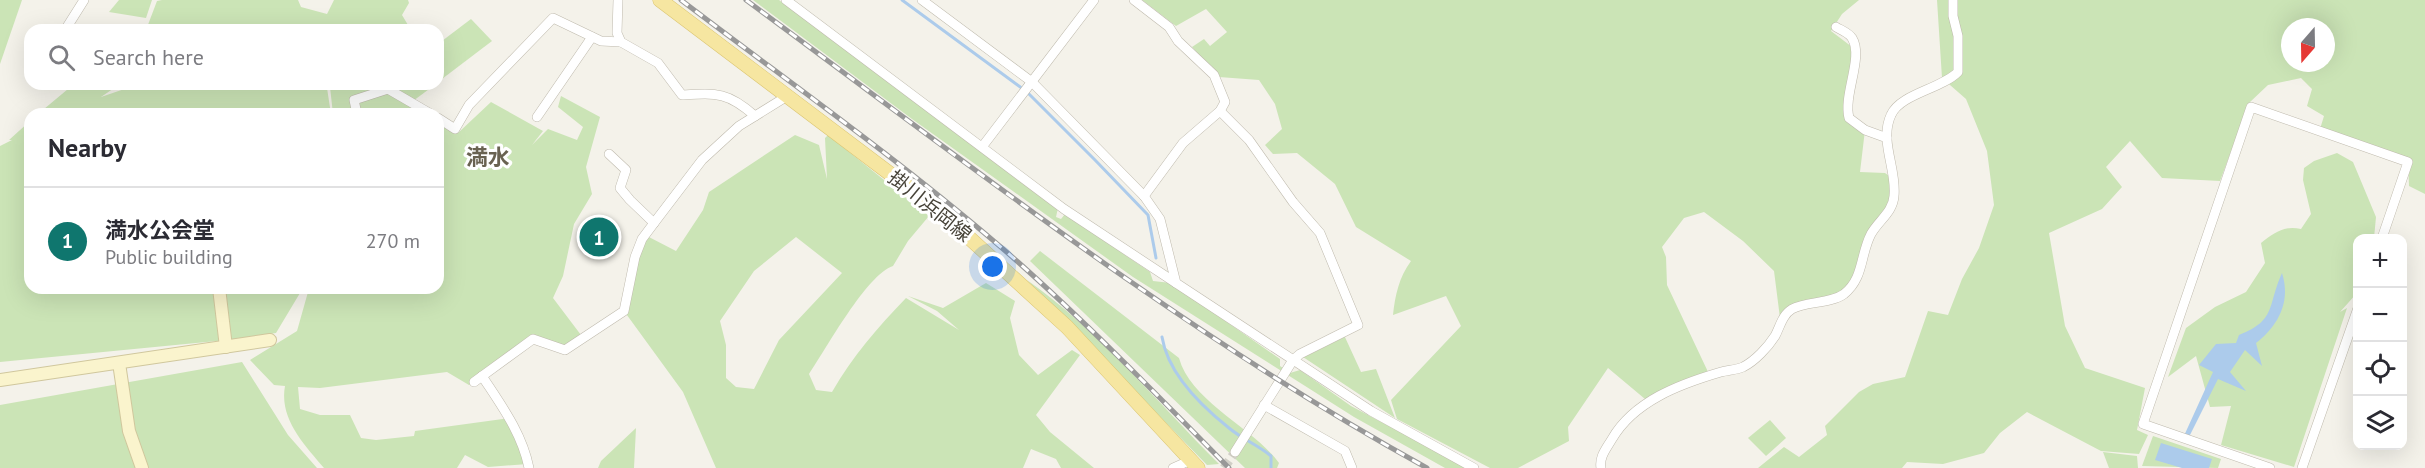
<!DOCTYPE html>
<meta charset="utf-8">
<style>
body{margin:0;font-family:"PT Sans","Noto Sans JP",sans-serif;background:#f7f7f7;color:#2b2b33}
.controls{position:absolute;right:18px;bottom:18px;display:grid;overflow:hidden;border-radius:12px;box-shadow:0 6px 24px #0002}
.controls button{width:54px;height:54px;display:grid;place-items:center;padding:0;border:0;border-bottom:2px solid #e1e1e2;background:#fff;color:#2b2b33;font:30px sans-serif}
.compass{position:absolute;left:2281px;top:18px;width:54px;height:54px;border-radius:50%;background:#fff;box-shadow:0 6px 24px #0002;rotate:200deg}
.you{position:absolute;left:993px;top:267px;width:21px;height:21px;margin:-15px;border:4px solid #fff;border-radius:50%;background:#1a73e8;box-shadow:0 0 0 9px #1a73e833}
.badge{display:grid;place-items:center;width:39px;height:39px;border-radius:50%;background:#0f766e;color:#fff;font-size:20px;font-weight:700}
.pin{position:absolute;translate:-50% -50%;border:3px solid #fff;box-shadow:0 2px 6px #0006}
.list{margin:0;padding:0;list-style:none}
h2{display:flex;justify-content:space-between;align-items:center;height:78px;margin:0;padding:0 24px;font-size:26px}
h2 small{font-size:20px;font-weight:400;color:#7c7c81}
.list li{display:grid;grid-template-columns:39px 1fr auto;gap:18px;align-items:center;box-sizing:border-box;height:108px;padding:0 24px;border-top:2px solid #e1e1e2}
.list b{display:block;font-size:22px;white-space:nowrap}
.list p{margin:0;font-size:20px;white-space:nowrap;color:#7c7c81}
.list em{font-size:20px;font-style:normal;color:#7c7c81}
.icon{flex:none;width:33px;height:33px;fill:none;stroke:currentColor;stroke-width:2;stroke-linecap:round;stroke-linejoin:round}
.map{position:relative;flex:none;width:2425px;height:468px;overflow:hidden}
.search{position:absolute;background:#fff;box-shadow:0 6px 24px #0002;left:24px;top:24px;width:420px;height:66px;display:flex;align-items:center;gap:15px;box-sizing:border-box;padding:0 21px;border-radius:18px;color:#7c7c81;font-size:22px}
.panel{position:absolute;background:#fff;box-shadow:0 6px 24px #0002;left:24px;top:108px;width:420px;height:186px;border-radius:18px}
.map>svg:first-child{display:block}
.green{fill:#cbe4b6;fill-rule:evenodd}
.water{fill:#accbeb}
.lines{fill:none;stroke-linecap:round;stroke-linejoin:round}
.stream{stroke:#accbeb;stroke-width:3}
.street-tunnel{stroke:#d1cfc7;stroke-width:9;stroke-dasharray:9 4.5;stroke-linecap:butt}
.street-casing{stroke:#bfbaad;stroke-width:10}
.secondary-casing{stroke:#d0c79d;stroke-width:14}
.primary-casing{stroke:#dbc571;stroke-width:15}
.street{stroke:#fff;stroke-width:9}
.secondary{stroke:#faf4cd;stroke-width:12}
.primary{stroke:#f6e6a1;stroke-width:14}
.rail-casing{stroke:#989898;stroke-width:5}
.rail{stroke:#fff;stroke-width:3;stroke-dasharray:9;stroke-linecap:butt}
.labels{text-anchor:middle;dominant-baseline:central;stroke-width:6;stroke-linejoin:round;paint-order:stroke}
.street-label{font-size:20px;fill:#474339;stroke:#fff}
.quarter-label{font-size:22px;font-weight:bold;fill:#696251;stroke:#fff}
</style>
<div class="map">
<svg width="2425" height="468" viewBox="0 0 2425 468">
<rect width="100%" height="100%" fill="#f4f2ea"/>
<g class="green">
<polygon points="0,0 22,0 0,64"/>
<polygon points="119,0 152,0 146,18 109,12"/>
<polygon points="162,0 298,0 301,7 327,14 334,0 408,0 409,3 402,15 411,30 146,30 157,1"/>
<polygon points="753,0 779,0 1058,208 1056,217 1061,219 1065,214 1150,272 1153,281 1171,283 1280,359 1280,366 1290,373 1300,370 1351,406 1468,468 1445,468 1354,417 1133,277 912,119"/>
<path d="M 1142,0 L 1859,0 L 1842,14 L 1831,31 L 1856,50 L 1849,118 L 1865,130 L 1860,172 L 1885,173 L 1893,179 L 1895,194 L 1871,234 L 1861,274 L 1843,295 L 1791,309 L 1780,318 L 1774,271 L 1743,241 L 1704,212 L 1684,218 L 1662,247 L 1666,257 L 1667,285 L 1709,374 L 1645,399 L 1608,368 L 1568,427 L 1569,441 L 1518,468 L 1490,468 L 1397,419 L 1391,400 L 1461,326 L 1446,296 L 1393,315 C 1395,296 1399,277 1411,261 L 1356,227 L 1335,184 L 1297,153 L 1273,154 L 1265,145 L 1282,129 L 1275,104 L 1259,80 L 1219,77 L 1192,47 L 1204,39 L 1210,46 L 1227,32 L 1206,9 L 1176,26 Z"/>
<path d="M 1937,0 L 2425,0 L 2425,194 L 2409,186 L 2408,160 L 2320,129 L 2324,116 L 2307,106 L 2312,89 L 2301,78 L 2268,85 L 2249,103 L 2220,181 L 2162,178 L 2130,141 L 2106,167 L 2122,187 L 2102,209 L 2049,233 L 2065,326 L 2085,368 L 2145,388 L 2137,430 L 2148,435 L 2139,454 L 2101,451 L 2027,412 L 2000,433 L 1984,453 L 1943,464 L 1907,462 L 1902,468 L 1758,468 L 1784,447 L 1799,457 L 1827,435 L 1825,426 L 1859,392 L 1873,384 L 1905,377 L 1928,311 L 1948,315 L 1962,279 L 1979,248 L 1994,205 L 1987,151 L 1966,99 L 1942,78 ZM 2290,27 L 2326,27 L 2326,63 L 2290,63 Z"/>
<polygon points="471,19 492,41 438,82 438,44"/>
<polygon points="74,84 120,84 101,97 139,84 436,84 413,101 425,114 333,114 330,87 327,88 331,114 38,114"/>
<path d="M 561,96 L 600,117 L 586,167 L 592,194 L 574,224 L 563,276 L 553,298 L 584,339 L 565,350 L 533,339 L 469,385 L 447,372 L 320,388 L 298,387 L 300,409 L 320,415 L 350,415 L 361,438 L 376,440 L 414,436 L 415,431 L 510,418 L 528,464 L 488,467 L 465,455 L 457,468 L 324,468 C 304,444 279,419 285,386 L 274,385 L 250,360 L 297,331 L 308,292 L 311,288 L 438,288 L 438,121 L 458,133 L 491,102 L 543,131 L 532,145 L 548,129 L 577,140 L 583,127 L 558,107 Z"/>
<polygon points="30,121 30,288 303,288 276,333 227,340 0,362 0,146 12,140 9,140"/>
<path d="M 795,135 L 819,145 L 827,179 L 825,138 L 828,135 L 929,216 L 908,241 L 893,266 C 867,274 826,349 809,374 L 816,390 L 832,392 C 853,356 877,328 906,298 L 959,330 L 937,311 L 908,296 L 943,308 L 986,283 L 1015,301 L 1010,318 L 1019,355 L 1038,375 L 1072,350 L 1080,355 L 1036,415 L 1050,432 L 1094,468 L 1061,468 L 1056,459 L 1031,449 L 1023,468 L 716,468 L 683,392 L 624,311 L 645,235 L 676,251 L 703,210 L 709,192 ZM 796,237 L 842,273 L 779,340 L 754,389 L 736,387 L 726,378 L 726,345 L 720,321 L 754,271 Z"/>
<path d="M 2337,153 L 2353,162 L 2376,217 L 2374,238 L 2358,238 L 2357,293 L 2340,312 L 2347,308 L 2294,467 L 2221,445 L 2231,406 L 2210,407 L 2196,356 L 2168,377 L 2186,328 L 2215,307 L 2246,292 L 2265,263 L 2261,243 C 2274,233 2284,225 2301,229 L 2311,214 L 2303,180 L 2304,168 L 2314,161 Z"/>
<path d="M 1040,251 L 1179,358 C 1191,402 1254,428 1279,463 L 1277,468 L 1245,468 L 1030,261 Z"/>
<path d="M 1027,280 C 1099,331 1157,402 1219,464 L 1207,465 Z"/>
<polygon points="1344,335 1361,372 1376,369 1395,418 1303,357"/>
<polygon points="242,362 288,435 317,468 0,468 0,405"/>
<polygon points="1770,420 1786,438 1766,456 1748,438"/>
<polygon points="636,428 634,468 598,468 601,461"/>
<polygon points="2153,436 2221,459 2218,468 2142,466"/>
<polygon points="2103,452 2137,456 2138,468 2109,468"/>
</g>
<g class="water">
<path d="M 2282,273 C 2291,301 2279,325 2256,343 L 2262,366 L 2245,350 L 2230,372 L 2246,391 L 2218,379 L 2188,439 L 2183,438 L 2213,372 L 2199,365 L 2216,344 L 2236,343 L 2239,335 C 2277,320 2267,306 2282,273 Z"/>
<polygon points="2161,443 2212,459 2209,468 2182,468 2155,460"/>
</g>
<g class="lines">
<g class="stream">
<polyline points="902,0 1027,92 1095,160 1148,215 1156,258"/>
<path d="M 1162,337 C 1168,374 1200,405 1229,428 C 1242,439 1258,445 1271,456 L 1271,468"/>
</g>
<polyline class="street-tunnel" points="1224,468 1235,452"/>
<defs>
<g id="street">
<path d="M 618,0 L 617,33 L 621,42 L 658,63 L 682,95 C 717,93 728,92 755,116"/>
<polyline points="786,0 1064,209 1176,283"/>
<polyline points="922,0 1032,82 1144,196 1160,219 1176,283 1371,411 1474,468"/>
<polyline points="1134,0 1169,27 1178,41 1214,75 1225,102 1220,111 1183,143 1144,196"/>
<polyline points="67,27 84,0"/>
<path d="M 1836,27 C 1841,30 1849,33 1852,38 C 1864,57 1843,94 1849,118 L 1865,130 L 1887,138"/>
<polyline points="1220,111 1249,140 1293,202 1320,233 1358,325 1300,354 1293,360 1235,452"/>
<polyline points="357,114 354,100 388,89 431,114"/>
<polyline points="537,117 592,37"/>
<polyline points="438,118 455,129 469,105 553,18 601,41 621,42"/>
<polyline points="982,147 1094,0"/>
<polyline points="609,154 626,170 620,188 630,200 654,223"/>
<path d="M 482,376 C 501,405 522,433 529,468"/>
<polyline points="474,382 533,339 565,350 624,311 635,257 642,239 654,223 702,160 739,126 789,95"/>
<polyline points="1264,405 1345,451 1352,468"/>
<polyline points="1173,468 1191,460"/>
<path d="M 1601,468 C 1599,457 1606,449 1612,439 C 1634,401 1680,384 1721,372 C 1728,370 1736,370 1743,367 C 1755,361 1768,347 1775,336 C 1780,327 1782,315 1792,309 C 1806,301 1830,304 1844,294 C 1864,278 1860,255 1871,234 C 1879,220 1893,212 1894,196 C 1897,169 1879,141 1891,115 C 1900,94 1941,89 1958,72 L 1958,36 L 1953,16 L 1953,0"/>
<polyline points="2270,468 2143,424 2251,107 2408,162 2382,238"/>
<polyline points="2302,468 2358,308"/>
</g>
<g id="secondary">
<polyline points="219,288 226,347"/>
<polyline points="119,363 129,431 142,468"/>
<polyline points="0,380 270,340"/>
</g>
<polyline id="primary" points="660,0 942,213 1067,327 1198,468"/>
</defs>
<use href="#street" class="street-casing"/>
<use href="#secondary" class="secondary-casing"/>
<use href="#primary" class="primary-casing"/>
<use href="#street" class="street"/>
<use href="#secondary" class="secondary"/>
<use href="#primary" class="primary"/>
<defs>
<g id="rail">
<path d="M 681,0 C 794,86 911,168 1018,262 C 1092,328 1160,398 1229,468"/>
<path d="M 746,0 C 968,164 1186,335 1427,468"/>
</g>
</defs>
<use href="#rail" class="rail-casing"/>
<use href="#rail" class="rail"/>
</g>
<g class="labels">
<g class="street-label">
<text transform="translate(930 206) rotate(39)">掛川浜岡線</text>
</g>
<g class="quarter-label">
<text x="488" y="157">満水</text>
</g>
</g>
</svg>
<div class="controls">
<button>+</button>
<button>−</button>
<button><svg class="icon" aria-label="locate" viewBox="0 0 24 24"><circle cx="12" cy="12" r="6"/><path d="M12 2v4M12 18v4M2 12h4M18 12h4"/></svg></button>
<button><svg class="icon" aria-label="layers" viewBox="0 0 24 24"><path d="M12 4l9 5-9 5-9-5zM3 14l9 5 9-5"/></svg></button>
</div>
<svg class="compass" viewBox="-18 -18 36 36"><path d="M0-13l5 13h-10z" fill="#e53935"/><path d="M0 13l5-13h-10z" fill="#7c7c81"/></svg>
<div class="you"></div>
<div class="pin badge" style="left:599px;top:237px">1</div>
<div class="search"><svg class="icon" aria-label="search" viewBox="0 0 24 24"><circle cx="10" cy="10" r="6"/><path d="M15 15l6 6"/></svg>Search here</div>
<section class="panel">
<h2>Nearby<small></small></h2>
<ul class="list">
<li><span class="badge">1</span><div><b>満水公会堂</b><p>Public building</p></div><em>270 m</em></li>
</ul>
</section>
</div>
